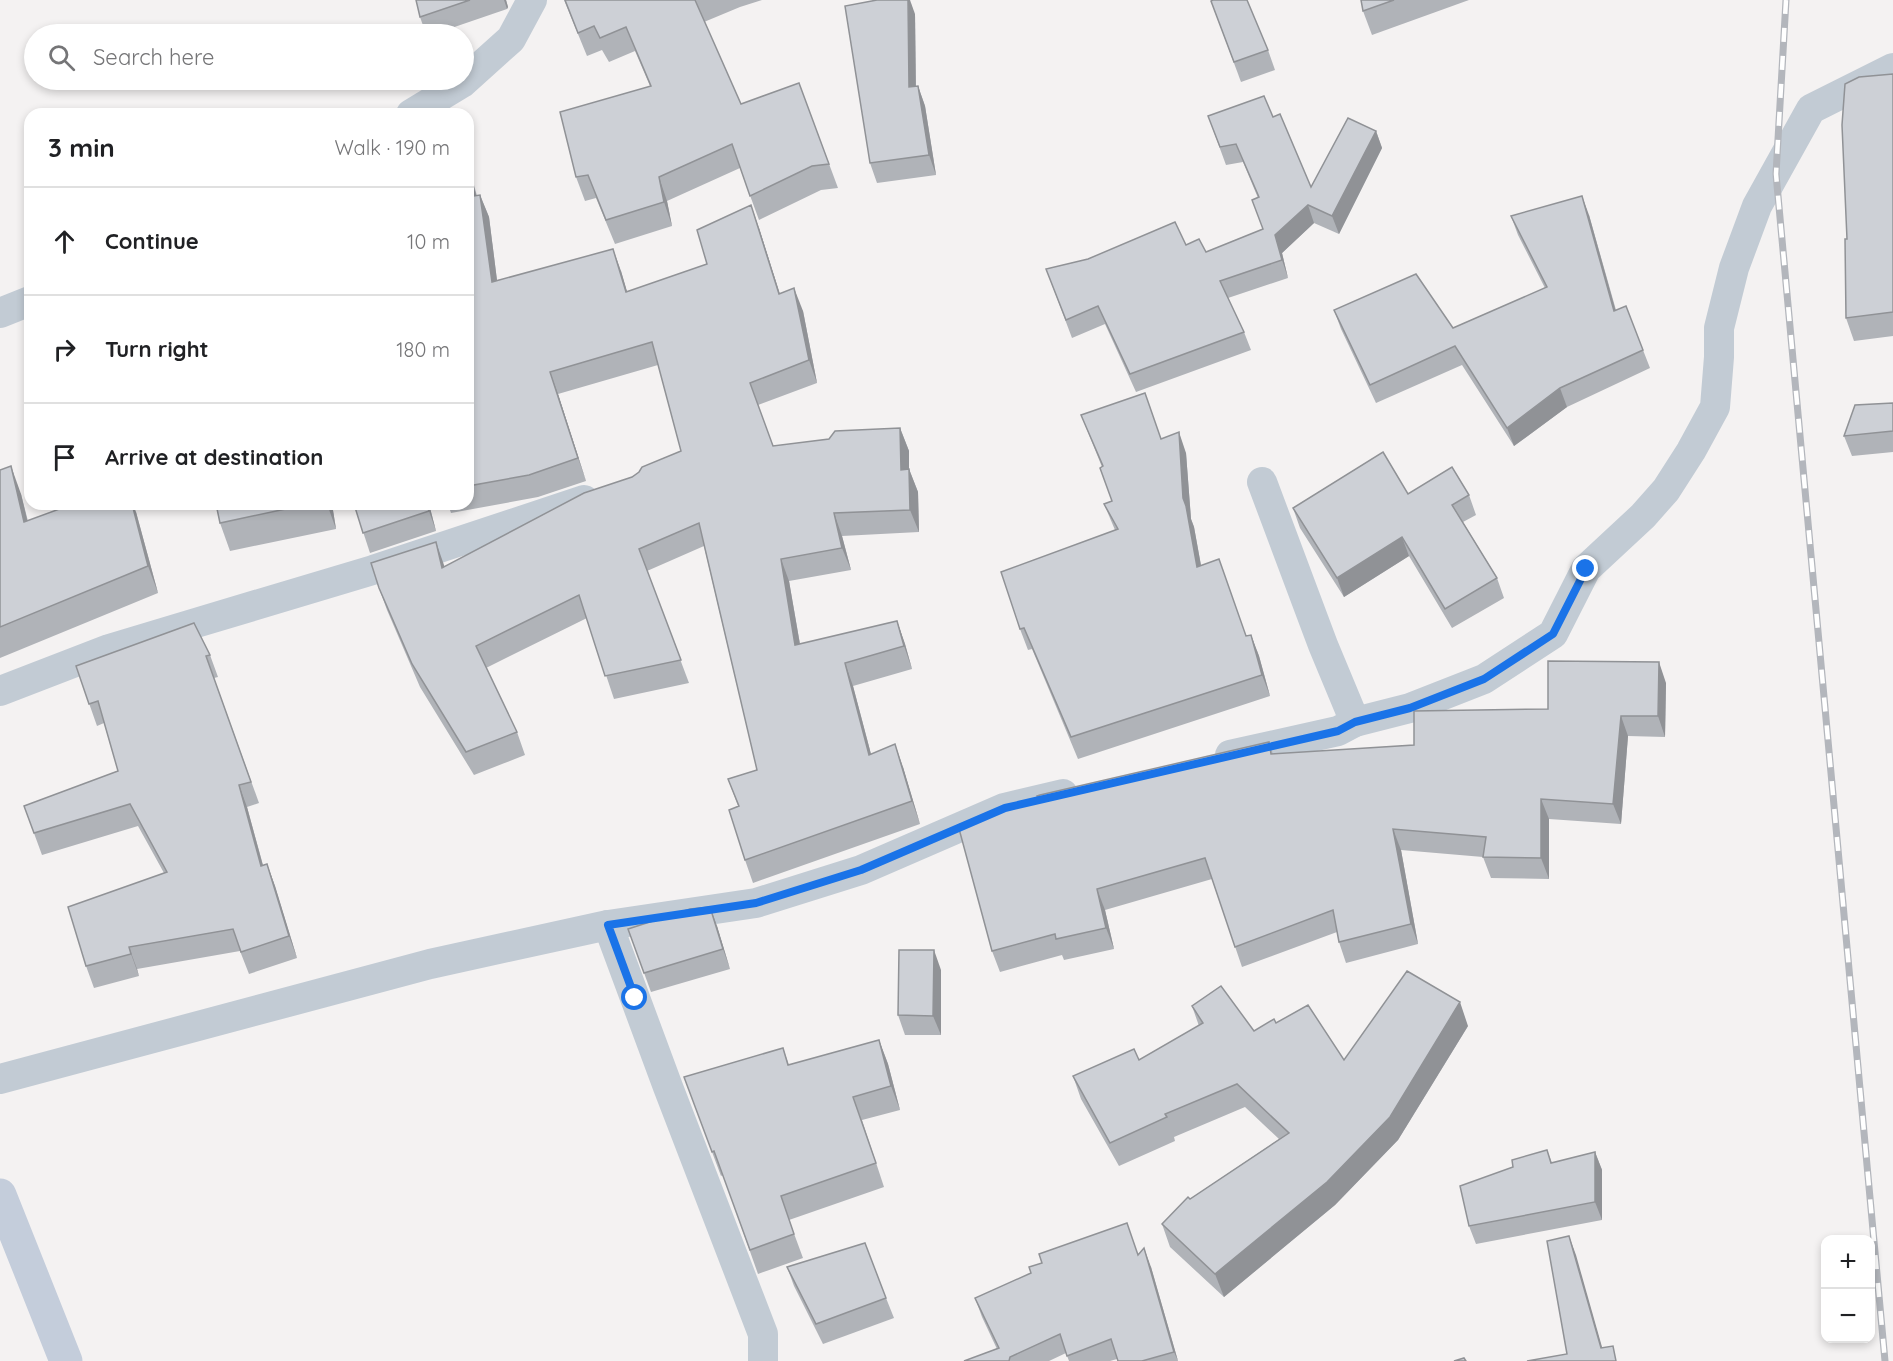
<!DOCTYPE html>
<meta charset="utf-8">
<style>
body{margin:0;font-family:Quicksand,sans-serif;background:#f2f2f2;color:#202124}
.controls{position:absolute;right:18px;bottom:18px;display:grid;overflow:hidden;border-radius:12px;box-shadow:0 3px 9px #0003}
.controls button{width:54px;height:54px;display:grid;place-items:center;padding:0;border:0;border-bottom:2px solid #e0e0e0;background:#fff;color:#202124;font:30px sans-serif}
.stop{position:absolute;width:18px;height:18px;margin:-14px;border:4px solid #1a73e8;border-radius:50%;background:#fff}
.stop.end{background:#1a73e8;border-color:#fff;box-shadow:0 2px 6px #0008}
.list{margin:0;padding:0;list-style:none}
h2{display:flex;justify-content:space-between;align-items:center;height:78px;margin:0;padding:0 24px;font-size:26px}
h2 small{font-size:20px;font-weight:400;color:#757577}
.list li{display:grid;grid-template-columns:39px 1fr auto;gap:18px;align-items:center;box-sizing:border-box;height:108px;padding:0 24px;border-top:2px solid #e0e0e0}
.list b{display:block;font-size:22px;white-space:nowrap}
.list em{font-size:20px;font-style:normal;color:#757577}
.icon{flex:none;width:33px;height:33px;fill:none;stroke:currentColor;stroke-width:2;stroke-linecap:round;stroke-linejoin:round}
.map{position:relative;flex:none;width:1893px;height:1361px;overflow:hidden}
.search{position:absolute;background:#fff;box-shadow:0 3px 9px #0003;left:24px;top:24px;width:450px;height:66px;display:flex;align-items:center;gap:15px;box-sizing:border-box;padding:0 21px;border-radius:33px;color:#757577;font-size:22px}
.panel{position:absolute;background:#fff;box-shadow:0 3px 9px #0003;left:24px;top:108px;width:450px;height:402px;border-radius:18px}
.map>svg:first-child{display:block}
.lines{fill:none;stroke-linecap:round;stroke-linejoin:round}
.street{stroke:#c2cbd4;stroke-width:30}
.secondary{stroke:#c4cddb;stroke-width:33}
.rail-casing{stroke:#b3b6bc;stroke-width:7}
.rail{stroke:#fff;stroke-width:4.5;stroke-dasharray:14;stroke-linecap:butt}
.wall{fill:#b0b3b8}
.shaded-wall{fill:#909296}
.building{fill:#cdd0d6;stroke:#909296;stroke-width:1.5}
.route{stroke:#1a73e8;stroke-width:8}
</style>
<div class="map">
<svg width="1893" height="1361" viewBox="0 0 1893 1361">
<rect width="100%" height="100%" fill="#f4f2f2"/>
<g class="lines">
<g class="street">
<polyline points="411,114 462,83 511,39 532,0"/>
<polyline points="0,313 30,301"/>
<polyline points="0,691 109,649 373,570 584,500"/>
<polyline points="1355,722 1410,708 1484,679 1553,634 1586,569 1643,516 1666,490 1691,451 1715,407 1719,357 1719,328 1734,268 1757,206 1811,109 1893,68"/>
<polyline points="1230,755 1338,731 1355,722 1323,645 1262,482"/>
<polyline points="608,925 668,1087 763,1334 763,1361"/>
<polyline points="0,1079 430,964 608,925 756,903 861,870 1004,808 1063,794"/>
</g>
<polyline class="secondary" points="0,1195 66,1361"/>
<defs>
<polyline id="rail" points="1786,0 1776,174 1885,1361"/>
</defs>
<use href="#rail" class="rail-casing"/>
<use href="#rail" class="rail"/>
</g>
<g class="wall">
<polygon points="416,0 506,0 508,7 507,9 434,34 426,34 420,17"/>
<polygon points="564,0 762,0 740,7 704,22 741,104 799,83 838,188 821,190 759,220 740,168 667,201 672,226 615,244 596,198 585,201 576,177 650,86 635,51 609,62 602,50 587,56"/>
<polygon points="1361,0 1469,0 1372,35 1363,11"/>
<polygon points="1211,1 1268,50 1275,70 1241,82"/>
<polygon points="915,14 916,86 918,86 925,106 936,175 877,183 870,163"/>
<polygon points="1893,74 1893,336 1854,341 1846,318 1847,239"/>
<polygon points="1208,116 1273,117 1311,187 1376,131 1382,148 1339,234 1314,223 1282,253 1288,278 1228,298 1244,332 1251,350 1136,392 1105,324 1072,338 1046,269 1186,245 1206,252 1263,229 1258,198 1243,162 1226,165"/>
<polygon points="468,163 477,196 480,195 489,217 497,280 621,271 627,292 707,264 759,228 780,294 803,311 817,383 758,405 773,446 829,439 900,428 909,451 909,469 918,492 919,532 842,536 851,570 789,581 800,644 897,621 905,644 912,669 853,686 871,754 903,767 920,824 753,883 745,860 738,806 728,779 757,770 704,546 647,571 689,683 614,699 587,618 486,668 517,732 525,755 474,775 420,687 387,610 379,588 445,567 632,477 681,451 658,365 558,394 586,481 538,497 451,513 448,504 468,504"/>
<polygon points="1589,215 1616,310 1643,350 1650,368 1567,407 1514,446 1462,365 1376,403 1341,329 1334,310 1453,328 1545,288 1518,235 1511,216"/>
<polygon points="1893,403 1893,452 1852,456 1844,436"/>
<polygon points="1081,415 1161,439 1186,453 1191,519 1194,527 1201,565 1246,636 1251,635 1259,656 1270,696 1078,759 1032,649 1028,650 1020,629 1115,530 1104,504 1112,501 1102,467"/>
<polygon points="0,470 21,494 28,521 136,512 158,593 0,658"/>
<polygon points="1408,494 1469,495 1476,515 1463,522 1497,578 1504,598 1452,628 1409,556 1344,597 1300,528 1293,508"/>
<polygon points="216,504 332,504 336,529 230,551 220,523"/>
<polygon points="354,504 429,504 436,531 370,553"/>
<polygon points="210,655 218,677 214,678 259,803 247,807 263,865 267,864 275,886 297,958 249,974 240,951 137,969 139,976 94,988 86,966 164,873 138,826 42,855 24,806 118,771 104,723 97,726 76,666"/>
<polygon points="1666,683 1665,737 1628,736 1621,824 1549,819 1549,879 1491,878 1483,857 1401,850 1418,944 1346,963 1339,942 1337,932 1242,967 1212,879 1105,910 1114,949 1064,960 1062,955 1000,972 992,951 1269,742 1273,754 1414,745 1548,709"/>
<polygon points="717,926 730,969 651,992 628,929"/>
<polygon points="941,970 941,1035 905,1035 898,1015"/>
<polygon points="1192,1006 1254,1031 1276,1023 1344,1060 1468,1026 1398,1140 1335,1205 1224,1297 1170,1247 1162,1224 1190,1199 1279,1139 1245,1107 1174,1137 1175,1141 1119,1166 1081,1099 1073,1076 1139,1060 1199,1026"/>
<polygon points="879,1040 888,1064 900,1110 862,1120 884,1187 789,1220 803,1258 758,1274 723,1175 721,1176 684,1077 783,1048 789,1065"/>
<polygon points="1547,1150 1552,1163 1595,1152 1602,1170 1602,1220 1476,1244 1469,1226 1513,1167"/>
<polygon points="1138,1255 1151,1267 1178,1361 1118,1361 1117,1359 1110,1361 1069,1361 1066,1353 1049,1361 964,1361 997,1349 982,1317 975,1298"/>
<polygon points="787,1267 886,1298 894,1318 823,1344 794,1286"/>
</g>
<g class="shaded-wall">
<polygon points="504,0 506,0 508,7 507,9"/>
<polygon points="908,0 910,0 915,14 916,107 909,87"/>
<polygon points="918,86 925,106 936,175 929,155"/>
<polygon points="1376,131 1382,148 1339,234 1332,216"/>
<polygon points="468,163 482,219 474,196 468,172"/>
<polygon points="659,177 667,201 672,226 664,202"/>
<polygon points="480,195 489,217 500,304 492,282"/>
<polygon points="1582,196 1589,215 1621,330 1614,311"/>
<polygon points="751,205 759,228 787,317 779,294"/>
<polygon points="1308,205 1314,223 1282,253 1288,278 1282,260 1275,235"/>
<polygon points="613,249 621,271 634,315 626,292"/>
<polygon points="794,288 803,311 817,383 809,360"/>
<polygon points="550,372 558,394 586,481 578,458"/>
<polygon points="1560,388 1567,407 1514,446 1507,428"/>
<polygon points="900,428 909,451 909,493 901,470"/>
<polygon points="1179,432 1186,453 1191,519 1194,527 1205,588 1197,567 1183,498"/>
<polygon points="11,466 21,494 34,549 24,522"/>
<polygon points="909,469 918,492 919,532 910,510"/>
<polygon points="132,504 133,504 136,512 158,593 148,566"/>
<polygon points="327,504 332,504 336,529"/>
<polygon points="427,504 429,504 436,531 429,511"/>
<polygon points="834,513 842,536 851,570 842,548"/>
<polygon points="1402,537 1409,556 1344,597 1337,578"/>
<polygon points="436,542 444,565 451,591 442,568"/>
<polygon points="781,559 789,581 804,668 795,645"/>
<polygon points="897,621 905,644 912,669 904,646"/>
<polygon points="1251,635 1259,656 1270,696 1262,675"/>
<polygon points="1659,662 1666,683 1665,737 1658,716"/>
<polygon points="845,663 853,686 877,777 869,755"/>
<polygon points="1621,716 1628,736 1621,824 1613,804"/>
<polygon points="895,744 903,767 920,824 912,801"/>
<polygon points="239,785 247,807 269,888 261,866"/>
<polygon points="1541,799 1549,819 1549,879 1541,858"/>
<polygon points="1393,829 1401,850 1418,944 1411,924"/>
<polygon points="267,864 275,886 297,958 289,936"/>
<polygon points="1097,889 1105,910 1114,949 1106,928"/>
<polygon points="710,907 717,926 730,969 723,949"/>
<polygon points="129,947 137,969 139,976 131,954"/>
<polygon points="934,950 941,970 941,1035 933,1016"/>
<polygon points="1460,1002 1468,1026 1398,1140 1335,1205 1224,1297 1215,1274"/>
<polygon points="879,1040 888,1064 900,1110 891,1086"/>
<polygon points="1595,1152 1602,1170 1602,1220 1595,1202"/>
<polygon points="1569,1236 1576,1255 1606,1361 1601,1348"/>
<polygon points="1144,1248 1151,1267 1178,1361 1174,1352"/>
</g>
<g class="building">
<polygon points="416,0 470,0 420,17"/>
<polygon points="565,0 695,0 741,104 799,83 829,164 812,166 750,196 732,144 659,177 664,202 606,220 588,175 576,177 560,112 651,86 626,27 600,38 594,26 578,33"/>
<polygon points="877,0 908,0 909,87 918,86 929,155 870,163 845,6"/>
<polygon points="1213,0 1247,0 1268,50 1234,62 1211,1"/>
<polygon points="1361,0 1394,0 1363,11"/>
<polygon points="1893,74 1893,312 1846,318 1845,239 1847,239 1842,125 1845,84 1859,77"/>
<polygon points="1264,96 1273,117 1280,114 1311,187 1348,118 1376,131 1332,216 1308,205 1275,235 1282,260 1220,281 1244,332 1130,374 1098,306 1066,320 1046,269 1088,259 1175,222 1186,245 1199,239 1206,252 1263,229 1252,200 1259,197 1236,144 1220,147 1208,116"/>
<polygon points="468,172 474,196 480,195 492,282 613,249 626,292 707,264 697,230 751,205 779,294 794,288 809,360 750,383 773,446 829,439 835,431 900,428 901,470 909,469 910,510 834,513 842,548 781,559 795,645 897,621 904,646 845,663 869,755 895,744 912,801 745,860 729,810 739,806 728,779 757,770 699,523 639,549 681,660 605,676 579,595 476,646 517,732 466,752 412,664 379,588 371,563 436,542 442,568 584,493 632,477 639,472 642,467 681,451 652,342 550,372 578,458 529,475 468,486"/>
<polygon points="1582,196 1614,311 1626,306 1643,350 1560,388 1507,428 1455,346 1370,385 1334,310 1416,274 1453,328 1547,287 1511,216"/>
<polygon points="1145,393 1161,439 1179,432 1183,498 1186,506 1197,567 1219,559 1246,636 1251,635 1262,675 1071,737 1024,628 1020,629 1001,572 1118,529 1104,504 1112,501 1100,468 1103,466 1081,415"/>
<polygon points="1893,403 1893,431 1844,436 1855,405"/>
<polygon points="1383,452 1408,494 1452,467 1469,495 1452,505 1497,578 1445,609 1402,537 1337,578 1293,508"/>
<polygon points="11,466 24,522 73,504 132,504 148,566 0,627 0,470"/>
<polygon points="216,504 309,504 220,523"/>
<polygon points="354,504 427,504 429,511 363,533"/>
<polygon points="194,623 210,655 206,656 251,782 239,785 261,866 267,864 289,936 241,952 233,929 129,947 131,954 86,966 68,907 167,872 130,804 34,833 24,806 118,771 98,701 89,704 76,666"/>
<polygon points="1548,661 1659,662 1658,716 1621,716 1613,804 1541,799 1541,858 1483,857 1486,837 1393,829 1411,924 1339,942 1333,910 1235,947 1205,858 1097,889 1106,928 1056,939 1055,934 992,951 958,825 1038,799 1037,796 1040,795 1269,742 1271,754 1414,745 1414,711 1548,709"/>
<polygon points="710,907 723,949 644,973 628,929 690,909"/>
<polygon points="899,950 934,950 933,1016 898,1015"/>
<polygon points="1407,971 1460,1002 1390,1117 1327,1182 1215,1274 1162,1224 1188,1197 1190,1199 1289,1133 1237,1084 1165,1114 1167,1117 1110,1143 1073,1076 1134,1049 1139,1060 1203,1023 1192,1006 1221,986 1254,1031 1274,1019 1276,1023 1308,1005 1344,1060"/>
<polygon points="879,1040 891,1086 853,1097 876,1163 781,1196 794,1234 750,1250 714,1151 712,1152 684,1077 783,1048 788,1065"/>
<polygon points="1547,1150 1551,1163 1595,1152 1595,1202 1469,1226 1460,1186 1513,1167 1512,1160"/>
<polygon points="1127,1223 1138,1255 1144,1248 1174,1352 1142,1361 1118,1361 1111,1339 1067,1356 1060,1334 1010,1357 1009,1361 964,1361 999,1348 975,1298 1031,1273 1029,1267 1042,1263 1039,1254"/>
<polygon points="1569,1236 1601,1348 1613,1346 1616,1361 1527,1361 1567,1354 1547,1241"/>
<polygon points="865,1243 886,1298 816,1324 787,1267"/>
<polygon points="1464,1358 1466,1361 1454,1361"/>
</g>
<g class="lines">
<polyline class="route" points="635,998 608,925 756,903 861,870 1005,808 1338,731 1355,722 1410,708 1484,679 1553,634 1586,569"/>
</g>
</svg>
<div class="controls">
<button>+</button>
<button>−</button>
</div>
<div class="stop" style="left:635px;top:998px"></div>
<div class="stop end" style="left:1586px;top:569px"></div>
<div class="search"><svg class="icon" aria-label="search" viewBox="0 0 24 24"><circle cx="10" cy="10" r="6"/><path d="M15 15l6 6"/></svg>Search here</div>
<section class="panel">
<h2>3 min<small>Walk · 190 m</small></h2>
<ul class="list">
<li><svg class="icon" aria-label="ahead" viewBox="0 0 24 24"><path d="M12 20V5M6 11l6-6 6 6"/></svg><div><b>Continue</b></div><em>10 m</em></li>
<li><svg class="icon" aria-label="right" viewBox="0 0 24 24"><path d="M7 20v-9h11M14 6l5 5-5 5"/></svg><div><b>Turn right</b></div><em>180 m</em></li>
<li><svg class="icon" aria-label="arrive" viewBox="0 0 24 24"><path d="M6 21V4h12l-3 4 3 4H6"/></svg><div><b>Arrive at destination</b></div></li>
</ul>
</section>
</div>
